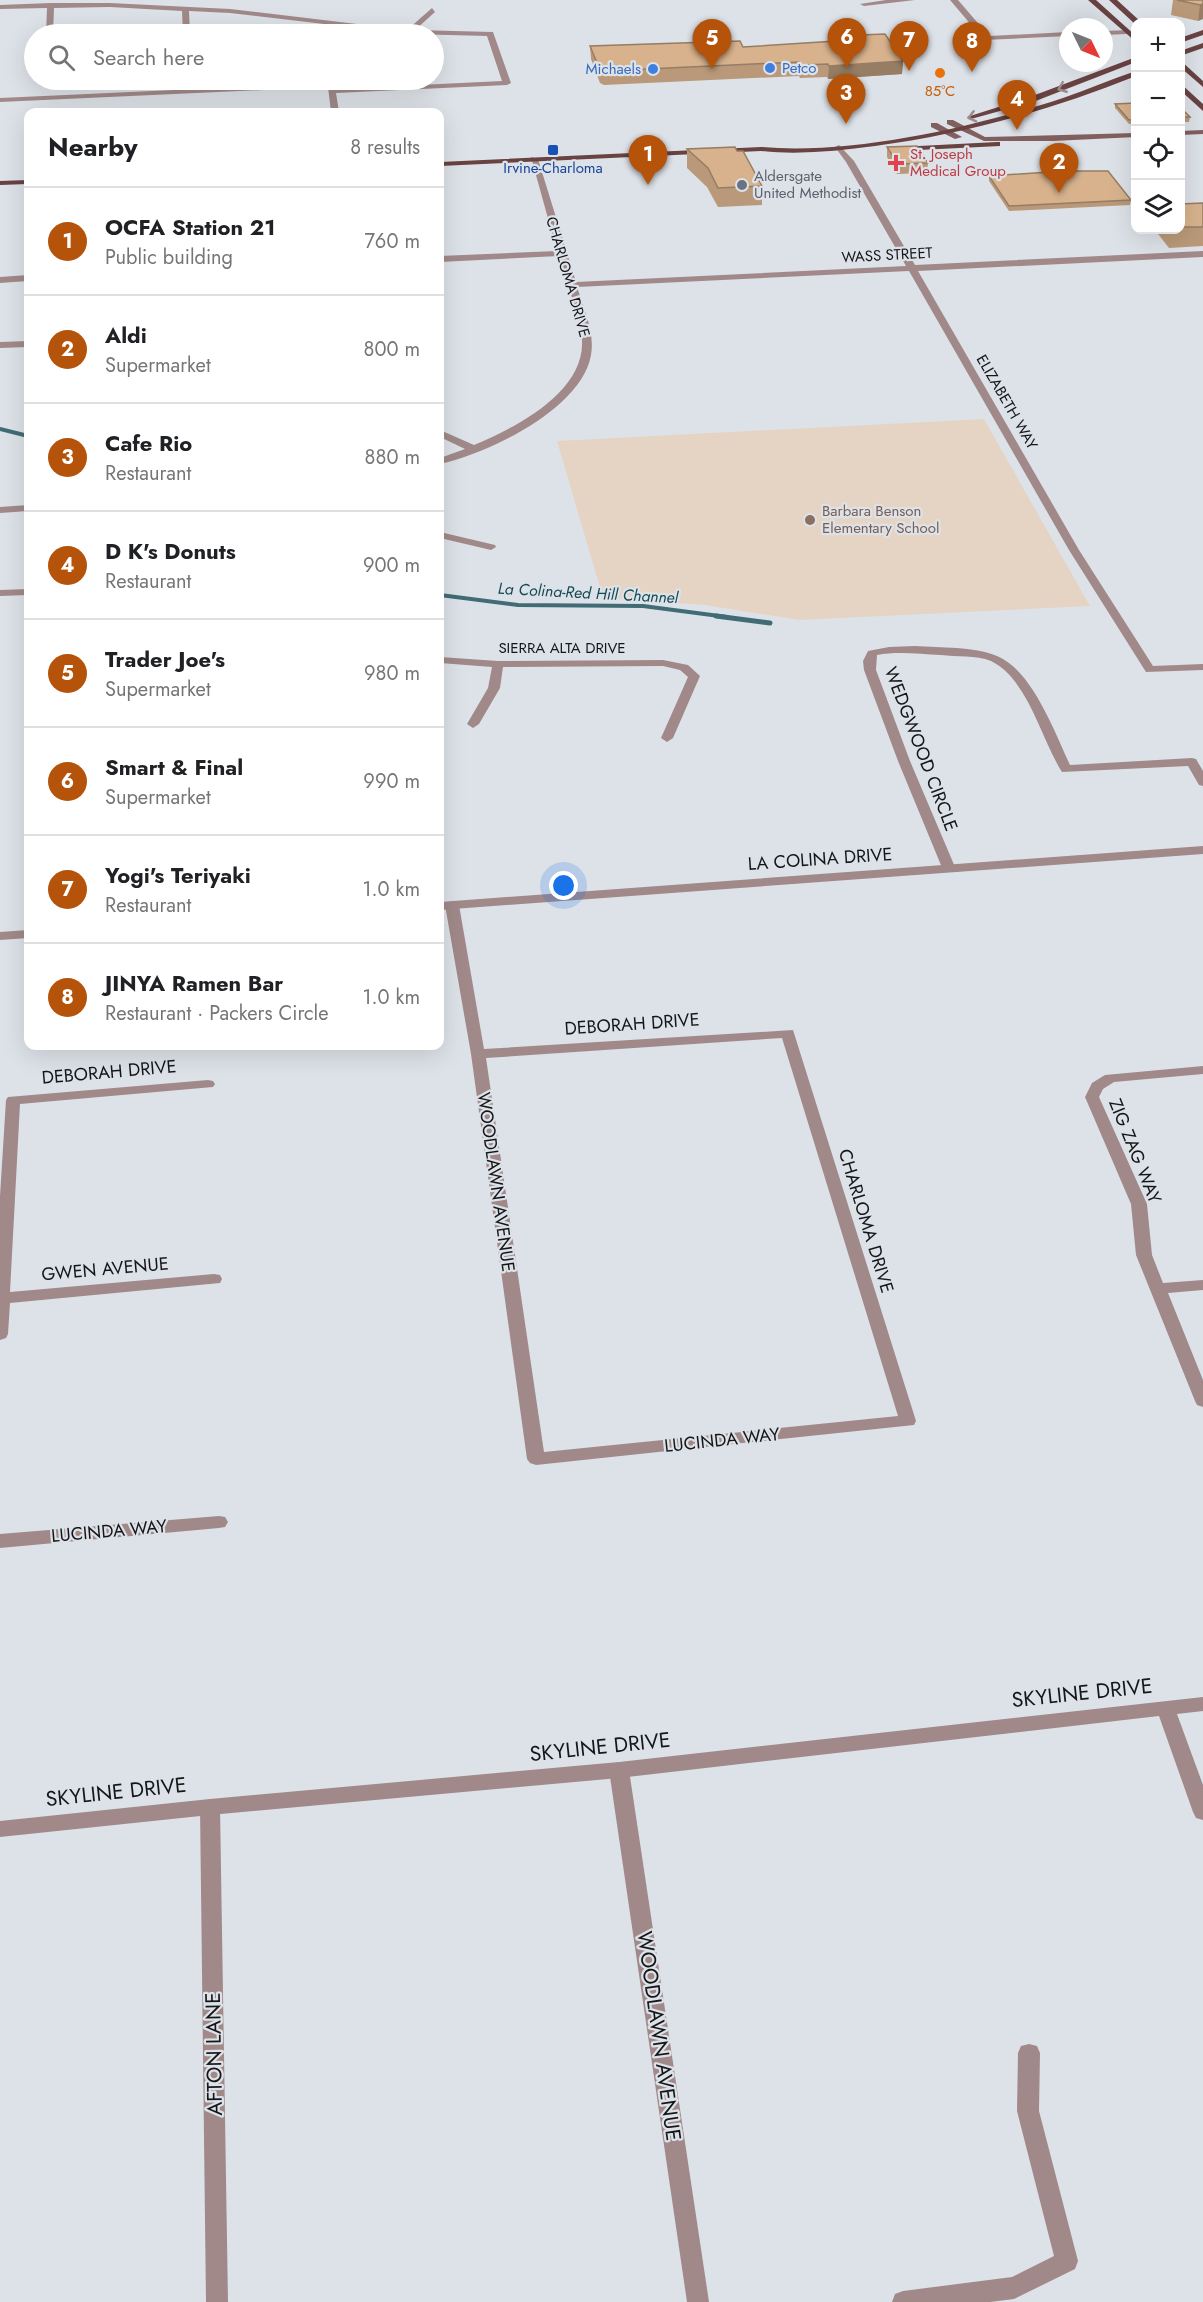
<!DOCTYPE html>
<meta charset="utf-8">
<style>
body{margin:0;font-family:Jost,sans-serif;background:#f2f2f2;color:#202124}
.controls{position:absolute;right:18px;top:18px;display:grid;overflow:hidden;border-radius:12px;box-shadow:0 6px 24px #0002}
.controls button{width:54px;height:54px;display:grid;place-items:center;padding:0;border:0;border-bottom:2px solid #e0e0e0;background:#fff;color:#202124;font:30px sans-serif}
.compass{position:absolute;left:1059px;top:18px;width:54px;height:54px;border-radius:50%;background:#fff;box-shadow:0 6px 24px #0002;rotate:133deg}
.you{position:absolute;left:564px;top:886px;width:21px;height:21px;margin:-15px;border:4px solid #fff;border-radius:50%;background:#1a73e8;box-shadow:0 0 0 9px #1a73e833}
.badge{display:grid;place-items:center;width:39px;height:39px;border-radius:50%;background:#b45309;color:#fff;font-size:20px;font-weight:700}
.pin{position:absolute;translate:-50% -50px;filter:drop-shadow(0 2px 3px #0008)}
.pin::after{content:'';position:absolute;top:32px;width:21px;height:18px;background:inherit;clip-path:polygon(0 0,100% 0,50% 100%)}
.list{margin:0;padding:0;list-style:none}
h2{display:flex;justify-content:space-between;align-items:center;height:78px;margin:0;padding:0 24px;font-size:26px}
h2 small{font-size:20px;font-weight:400;color:#757577}
.list li{display:grid;grid-template-columns:39px 1fr auto;gap:18px;align-items:center;box-sizing:border-box;height:108px;padding:0 24px;border-top:2px solid #e0e0e0}
.list b{display:block;font-size:22px;white-space:nowrap}
.list p{margin:0;font-size:20px;white-space:nowrap;color:#757577}
.list em{font-size:20px;font-style:normal;color:#757577}
.icon{flex:none;width:33px;height:33px;fill:none;stroke:currentColor;stroke-width:2;stroke-linecap:round;stroke-linejoin:round}
.map{position:relative;flex:none;width:1203px;height:2302px;overflow:hidden}
.search{position:absolute;background:#fff;box-shadow:0 6px 24px #0002;left:24px;top:24px;width:420px;height:66px;display:flex;align-items:center;gap:15px;box-sizing:border-box;padding:0 21px;border-radius:33px;color:#757577;font-size:22px}
.panel{position:absolute;background:#fff;box-shadow:0 6px 24px #0002;left:24px;top:108px;width:420px;height:942px;border-radius:12px}
.map>svg:first-child{display:block}
.education{fill:#e5d4c3}
.lines{fill:none;stroke-linecap:round;stroke-linejoin:round}
.stream-far1{stroke:#416c75;stroke-width:4}
.stream{stroke:#416c75;stroke-width:5}
.minor{fill:#a18989;fill-rule:evenodd}
.tertiary{fill:#a18989;fill-rule:evenodd}
.secondary{fill:#815f5f;fill-rule:evenodd}
.primary{fill:#694242;fill-rule:evenodd}
.wall{fill:#b99979}
.shaded-wall{fill:#967d63}
.building{fill:#d7b28d;stroke:#967d63;stroke-width:1.5}
.oneway{stroke:#9d8a8d}
.shop-dot{fill:#3f7fe0;stroke:#dde2e8;stroke-width:2}
.food-dot{fill:#e8710a;stroke:#dde2e8;stroke-width:2}
.transit-dot{fill:#1a4fb4;stroke:#dde2e8;stroke-width:2}
.health-dot{fill:#e0444e;stroke:#dde2e8;stroke-width:2}
.worship-dot{fill:#6b7280;stroke:#dde2e8;stroke-width:2}
.education-dot{fill:#8d6e63;stroke:#dde2e8;stroke-width:2}
.labels{text-anchor:middle;dominant-baseline:central;stroke-width:4.5;stroke-linejoin:round;paint-order:stroke}
.far-shop-label{font-size:15px;fill:#366cbe;stroke:#dde2e8;text-anchor:start}
.far-food-label{font-size:15px;fill:#c56008;stroke:#dde2e8}
.far-health-label{font-size:15px;fill:#be3a42;stroke:#dde2e8;text-anchor:start}
.far-transit-label{font-size:15px;fill:#164399;stroke:#dde2e8}
.far-worship-label{font-size:15px;fill:#5b616d;stroke:#dde2e8;text-anchor:start}
.far-street-label{font-size:15px;fill:#141618;stroke:#dde2e8}
.far-education-label{font-size:15px;fill:#785e54;stroke:#dde2e8;text-anchor:start}
.far-water-label{font-size:16px;font-style:italic;fill:#144a54;stroke:#dde2e8}
.street-label{font-size:18px;fill:#141618;stroke:#dde2e8}
.near-street-label{font-size:21px;fill:#141618;stroke:#dde2e8}
</style>
<div class="map">
<svg width="1203" height="2302" viewBox="0 0 1203 2302">
<rect width="100%" height="100%" fill="#dde2e8"/>
<polygon class="education" points="984,419 1090,606 799,620 705,605 603,598 557,441"/>
<g class="lines">
<g class="stream-far1">
<polyline points="0,429 28,436"/>
<polyline points="440,595 518,605 643,606 727,617"/>
</g>
<polyline class="stream" points="716,616 770,623"/>
<g class="minor">
<polygon points="886,0 915,0 864,6 860,4"/>
<polygon points="950,0 958,0 989,36 1068,32 1068,36 984,40"/>
<polygon points="51,3 110,3 230,9 407,30 432,8 435,12 415,30 493,32 511,83 507,85 336,93 339,112 331,112 328,87 0,102 0,98 327,83 331,81 335,83 336,89 502,81 487,36 409,34 230,13 189,11 190,34 183,34 182,11 110,7 54,8 53,34 46,34 47,8 0,9 0,5"/>
<polygon points="1130,30 1127,34 1104,35 1104,31"/>
<path d="M 839,145 L 854,161 L 915,265 L 1203,251 L 1203,257 L 918,271 L 1079,550 L 1153,666 L 1203,664 L 1203,670 L 1146,672 L 1069,550 L 909,271 L 577,287 C 584,309 595,332 591,355 C 582,409 487,454 440,464 L 440,458 L 465,449 L 440,437 L 440,430 L 474,445 C 517,427 592,389 581,332 C 576,306 566,281 559,256 L 440,262 L 440,256 L 557,251 L 531,157 L 538,159 L 576,282 L 906,266 L 846,162 L 835,147 Z"/>
<polygon points="28,275 28,281 0,283 0,277"/>
<polygon points="28,341 28,347 0,348 0,342"/>
<polygon points="28,505 28,511 0,513 0,507"/>
<polygon points="440,532 495,545 496,547 491,550 440,538"/>
<polygon points="28,589 28,595 0,596 0,590"/>
<path d="M 915,646 C 941,648 973,646 997,656 C 1032,670 1055,733 1070,765 L 1192,758 L 1196,759 L 1203,771 L 1203,786 L 1199,785 L 1188,766 L 1062,772 C 1041,739 1028,679 991,661 C 976,655 956,657 941,655 C 919,654 898,651 877,655 L 876,670 L 910,761 L 955,867 L 948,871 L 943,870 L 898,761 L 864,670 L 863,661 L 868,651 L 889,647 Z"/>
<polygon points="440,657 498,661 663,660 688,665 700,676 673,738 667,742 661,738 688,677 680,670 663,666 503,667 500,688 479,724 473,728 467,724 488,688 492,667 440,663"/>
<path d="M 452,901 L 459,905 L 484,1049 L 793,1030 L 916,1421 L 914,1425 L 536,1465 L 530,1463 L 527,1459 L 471,1054 L 445,905 ZM 782,1038 L 898,1416 L 544,1452 L 486,1058 Z"/>
<polygon points="1203,1066 1203,1074 1114,1082 1103,1089 1099,1097 1147,1204 1152,1255 1163,1283 1203,1280 1203,1290 1168,1293 1203,1380 1203,1407 1197,1405 1195,1401 1136,1255 1131,1204 1085,1097 1092,1083 1105,1075"/>
<polygon points="208,1080 213,1081 215,1084 213,1087 20,1104 10,1292 214,1274 220,1275 222,1279 220,1283 10,1303 8,1334 6,1338 0,1340 0,1196 6,1100 8,1097"/>
<polygon points="219,1516 225,1517 228,1522 225,1527 219,1528 0,1548 0,1534"/>
<polygon points="619,1762 626,1764 629,1770 709,2302 687,2302 609,1770 612,1764"/>
<polygon points="210,1799 217,1801 220,1807 228,2302 206,2302 200,1807 203,1801"/>
<polygon points="1029,2044 1037,2046 1040,2053 1039,2111 1078,2261 1075,2269 1014,2299 990,2302 892,2302 895,2294 903,2291 1012,2277 1054,2256 1017,2111 1018,2053 1021,2046"/>
</g>
<g class="tertiary">
<polygon points="1203,846 1203,854 440,910 440,902"/>
<polygon points="28,930 28,938 0,940 0,932"/>
<polygon points="1203,1697 1203,1711 1177,1714 1203,1785 1203,1820 1196,1818 1193,1812 1159,1716 619,1778 210,1815 0,1837 0,1821 210,1799 619,1762"/>
</g>
<g class="secondary">
<polygon points="947,120 953,120 985,137 1136,133 1136,137 1053,141 984,141 947,124"/>
<polygon points="931,123 937,123 962,137 955,139 931,127"/>
<polygon points="1203,130 1203,134 1180,135 1180,131"/>
</g>
<g class="primary">
<polygon points="1088,0 1096,0 1136,36 1136,42"/>
<polygon points="1109,0 1117,0 1141,22 1135,24"/>
<polygon points="1203,30 1203,35 1180,43 1180,38"/>
<polygon points="1203,43 1203,48 1180,56 1180,51"/>
<polygon points="1136,57 1136,62 1033,102 971,119 967,117 1027,98"/>
<polygon points="1180,60 1203,81 1203,87 1180,67"/>
<path d="M 1136,71 L 1136,76 C 1051,110 965,134 875,146 C 837,151 799,155 761,151 L 440,166 L 440,162 L 761,147 C 854,155 974,127 1063,98 C 1087,90 1111,79 1136,71 Z"/>
<polygon points="1180,83 1203,104 1203,111 1180,90"/>
<polygon points="997,142 1000,142 1000,146 899,151 895,149 899,147"/>
<polygon points="28,180 28,184 0,185 0,181"/>
</g>
</g>
<g class="wall">
<polygon points="1173,0 1203,0 1198,21 1171,15"/>
<polygon points="835,36 903,61 902,74 828,79 827,77 800,78 799,76 604,85 600,83 591,59 590,46 743,47 835,41"/>
<polygon points="1136,103 1136,124 1129,124 1115,108 1115,104"/>
<polygon points="1180,107 1190,117 1189,122 1180,122"/>
<polygon points="887,147 928,163 927,173 897,174 887,157"/>
<polygon points="687,149 737,151 762,186 762,205 718,207 707,187 687,168"/>
<polygon points="989,176 1131,200 1130,205 1009,211 989,181"/>
<polygon points="1203,203 1203,246 1169,248 1155,230 1180,230 1180,204"/>
</g>
<g class="shaded-wall">
<polygon points="1203,4 1203,19 1198,21 1200,5"/>
<polygon points="903,61 902,74 828,79 829,66"/>
</g>
<g class="building">
<polygon points="1177,0 1203,0 1203,4 1200,5"/>
<polygon points="885,34 903,61 829,66 828,64 801,65 799,62 604,71 600,70 590,46 740,41 743,47 836,41 835,36"/>
<polygon points="1136,103 1136,119 1129,120 1115,104"/>
<polygon points="1180,107 1190,117 1180,117"/>
<polygon points="917,146 928,163 898,164 887,147"/>
<polygon points="735,147 737,151 743,151 762,186 718,188 708,168 687,149"/>
<polygon points="1064,171 1108,171 1131,200 1009,206 989,176"/>
<polygon points="1203,203 1203,227 1180,227 1180,204"/>
</g>
<defs><path id="oneway-chevron" d="M-2-3.5L2.5 0L-2 3.5" fill="none" stroke-width="1.6" stroke-linecap="round" stroke-linejoin="round" transform="scale(1.5)"/></defs>
<g class="oneway">
<use href="#oneway-chevron" transform="translate(1062 88) rotate(158)"/>
<use href="#oneway-chevron" transform="translate(972 117) rotate(166)"/>
</g>
<g class="shop-dot">
<circle cx="770" cy="68" r="6"/>
<circle cx="653" cy="69" r="6"/>
</g>
<circle class="food-dot" cx="940" cy="73" r="6"/>
<rect class="transit-dot" x="547" y="144" width="12" height="12" rx="3"/>
<path class="health-dot" d="M893 154h6v6h6v6h-6v6h-6v-6h-6v-6h6z"/>
<circle class="worship-dot" cx="742" cy="185" r="6"/>
<circle class="education-dot" cx="810" cy="520" r="6"/>
<g class="labels">
<g class="far-shop-label">
<text x="782" y="68">Petco</text>
<text x="641" y="69" text-anchor="end">Michaels</text>
</g>
<g class="far-food-label">
<text x="940" y="91">85°C</text>
</g>
<g class="far-health-label">
<text x="910" y="154">St. Joseph<tspan x="910" dy="17">Medical Group</tspan></text>
</g>
<g class="far-transit-label">
<text x="553" y="168">Irvine-Charloma</text>
</g>
<g class="far-worship-label">
<text x="754" y="176">Aldersgate<tspan x="754" dy="17">United Methodist</tspan></text>
</g>
<g class="far-street-label">
<text transform="translate(887 255) rotate(-3)">WASS STREET</text>
<text transform="translate(568 277) rotate(74)">CHARLOMA DRIVE</text>
<text transform="translate(1007 402) rotate(60)">ELIZABETH WAY</text>
<text x="562" y="648">SIERRA ALTA DRIVE</text>
</g>
<g class="far-education-label">
<text x="822" y="511">Barbara Benson<tspan x="822" dy="17">Elementary School</tspan></text>
</g>
<g class="far-water-label">
<text transform="translate(588 593) rotate(3)">La Colina-Red Hill Channel</text>
</g>
<g class="street-label">
<text transform="translate(921 749) rotate(69)">WEDGWOOD CIRCLE</text>
<text transform="translate(820 859) rotate(-4)">LA COLINA DRIVE</text>
<text transform="translate(632 1024) rotate(-4)">DEBORAH DRIVE</text>
<text transform="translate(109 1072) rotate(-5)">DEBORAH DRIVE</text>
<text transform="translate(1135 1151) rotate(68)">ZIG ZAG WAY</text>
<text transform="translate(496 1182) rotate(82)">WOODLAWN AVENUE</text>
<text transform="translate(866 1221) rotate(73)">CHARLOMA DRIVE</text>
<text transform="translate(105 1269) rotate(-5)">GWEN AVENUE</text>
<text transform="translate(722 1440) rotate(-6)">LUCINDA WAY</text>
<text transform="translate(109 1531) rotate(-5)">LUCINDA WAY</text>
</g>
<g class="near-street-label">
<text transform="translate(1082 1693) rotate(-6)">SKYLINE DRIVE</text>
<text transform="translate(600 1747) rotate(-6)">SKYLINE DRIVE</text>
<text transform="translate(116 1792) rotate(-6)">SKYLINE DRIVE</text>
<text transform="translate(659 2036) rotate(82)">WOODLAWN AVENUE</text>
<text transform="translate(214 2054) rotate(-91)">AFTON LANE</text>
</g>
</g>
</svg>
<div class="controls">
<button>+</button>
<button>−</button>
<button><svg class="icon" aria-label="locate" viewBox="0 0 24 24"><circle cx="12" cy="12" r="6"/><path d="M12 2v4M12 18v4M2 12h4M18 12h4"/></svg></button>
<button><svg class="icon" aria-label="layers" viewBox="0 0 24 24"><path d="M12 4l9 5-9 5-9-5zM3 14l9 5 9-5"/></svg></button>
</div>
<svg class="compass" viewBox="-18 -18 36 36"><path d="M0-13l5 13h-10z" fill="#e53935"/><path d="M0 13l5-13h-10z" fill="#757577"/></svg>
<div class="you"></div>
<div class="pin badge" style="left:648px;top:185px">1</div>
<div class="pin badge" style="left:1059px;top:193px">2</div>
<div class="pin badge" style="left:846px;top:124px">3</div>
<div class="pin badge" style="left:1017px;top:130px">4</div>
<div class="pin badge" style="left:712px;top:69px">5</div>
<div class="pin badge" style="left:847px;top:68px">6</div>
<div class="pin badge" style="left:909px;top:71px">7</div>
<div class="pin badge" style="left:972px;top:72px">8</div>
<div class="search"><svg class="icon" aria-label="search" viewBox="0 0 24 24"><circle cx="10" cy="10" r="6"/><path d="M15 15l6 6"/></svg>Search here</div>
<section class="panel">
<h2>Nearby<small>8 results</small></h2>
<ul class="list">
<li><span class="badge">1</span><div><b>OCFA Station 21</b><p>Public building</p></div><em>760 m</em></li>
<li><span class="badge">2</span><div><b>Aldi</b><p>Supermarket</p></div><em>800 m</em></li>
<li><span class="badge">3</span><div><b>Cafe Rio</b><p>Restaurant</p></div><em>880 m</em></li>
<li><span class="badge">4</span><div><b>D K's Donuts</b><p>Restaurant</p></div><em>900 m</em></li>
<li><span class="badge">5</span><div><b>Trader Joe's</b><p>Supermarket</p></div><em>980 m</em></li>
<li><span class="badge">6</span><div><b>Smart &amp; Final</b><p>Supermarket</p></div><em>990 m</em></li>
<li><span class="badge">7</span><div><b>Yogi's Teriyaki</b><p>Restaurant</p></div><em>1.0 km</em></li>
<li><span class="badge">8</span><div><b>JINYA Ramen Bar</b><p>Restaurant · Packers Circle</p></div><em>1.0 km</em></li>
</ul>
</section>
</div>
